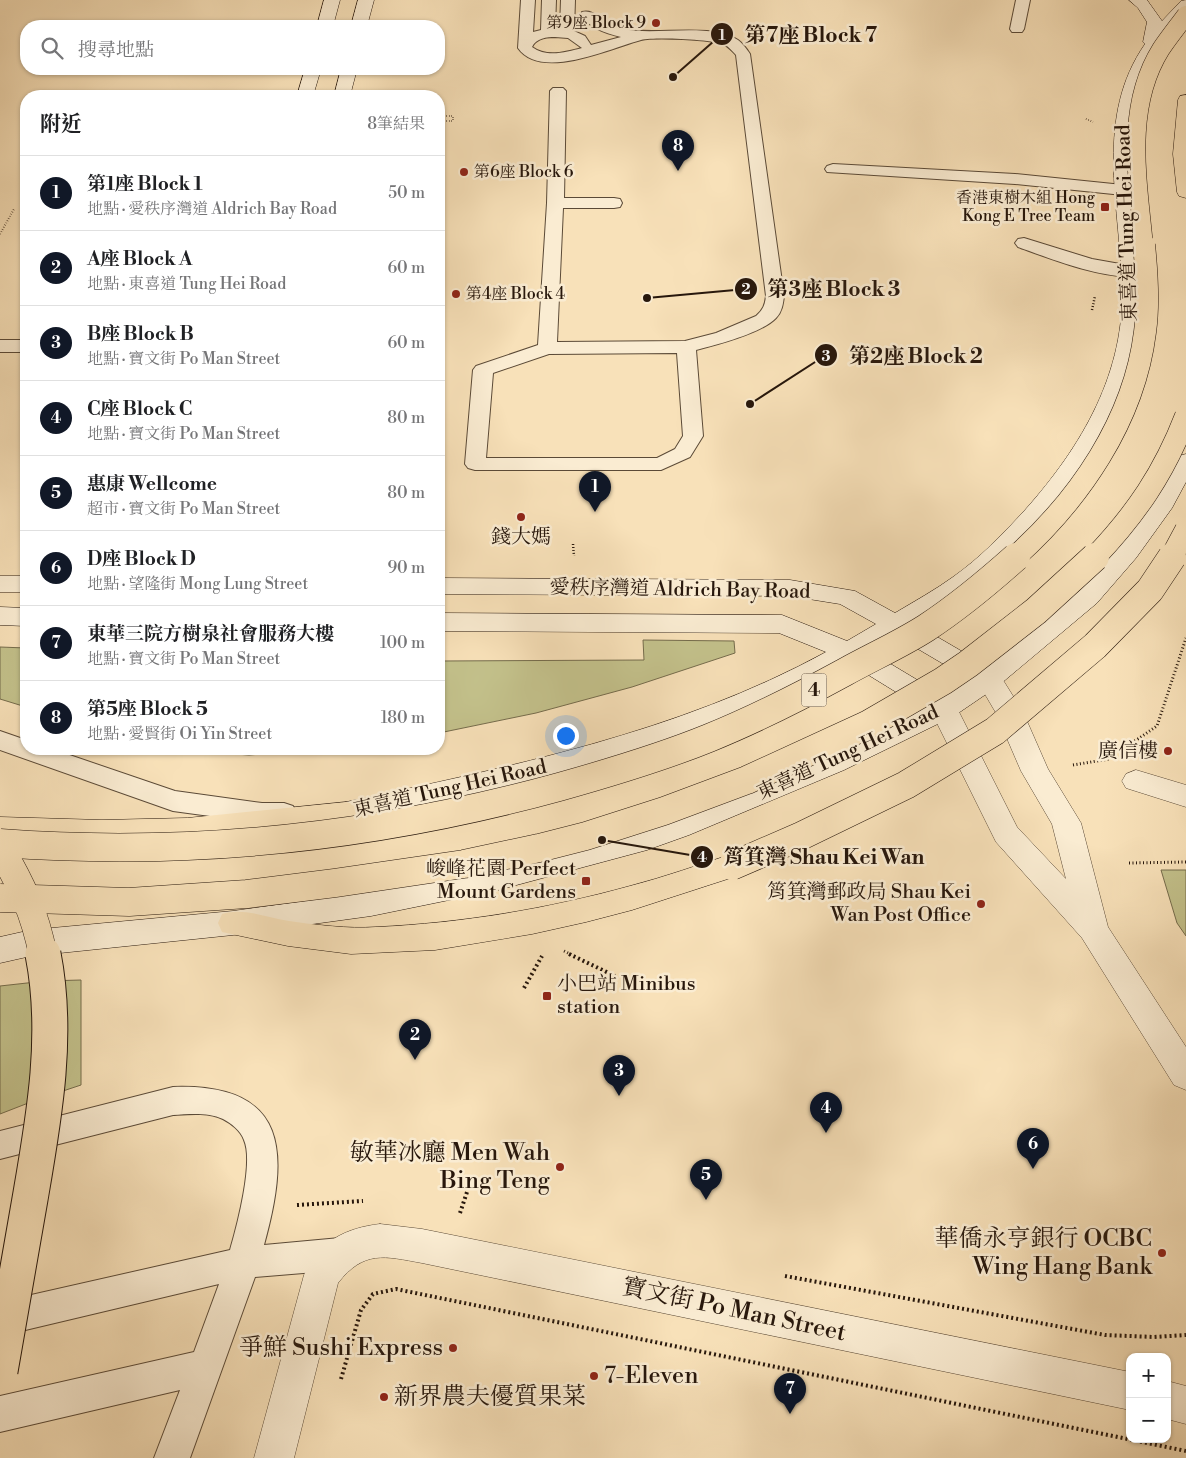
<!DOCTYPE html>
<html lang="zh-TW">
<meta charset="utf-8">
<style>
body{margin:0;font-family:"Libre Bodoni","Noto Serif TC",serif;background:#f6f6f6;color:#202124}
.controls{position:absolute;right:15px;bottom:15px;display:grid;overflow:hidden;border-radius:10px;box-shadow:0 1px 4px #0004}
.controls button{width:45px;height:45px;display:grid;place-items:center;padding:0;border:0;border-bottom:1px solid #e0e0e0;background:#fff;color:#202124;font:25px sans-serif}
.you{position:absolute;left:565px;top:735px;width:18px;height:18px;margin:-12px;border:4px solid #fff;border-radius:50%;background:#1a73e8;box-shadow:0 0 0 8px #1a73e833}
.badge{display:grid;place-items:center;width:32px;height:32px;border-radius:50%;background:#111827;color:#fff;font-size:16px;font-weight:700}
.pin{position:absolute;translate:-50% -41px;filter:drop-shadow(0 1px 2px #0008)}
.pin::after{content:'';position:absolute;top:26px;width:18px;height:15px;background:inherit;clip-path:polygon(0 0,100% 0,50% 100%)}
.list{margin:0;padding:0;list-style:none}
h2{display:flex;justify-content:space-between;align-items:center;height:65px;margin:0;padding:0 20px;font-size:21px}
h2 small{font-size:16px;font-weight:400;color:#757577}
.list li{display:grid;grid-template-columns:32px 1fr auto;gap:15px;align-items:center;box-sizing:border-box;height:75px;padding:0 20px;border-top:1px solid #e0e0e0}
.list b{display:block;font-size:19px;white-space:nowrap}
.list p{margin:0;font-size:16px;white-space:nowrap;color:#757577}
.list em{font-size:16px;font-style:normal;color:#757577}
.icon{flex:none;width:28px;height:28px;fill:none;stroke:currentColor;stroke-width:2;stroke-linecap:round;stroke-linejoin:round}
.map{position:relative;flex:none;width:1186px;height:1458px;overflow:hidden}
.search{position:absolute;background:#fff;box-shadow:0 1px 4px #0004;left:20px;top:20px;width:425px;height:55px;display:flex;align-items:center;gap:12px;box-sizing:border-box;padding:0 18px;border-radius:20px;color:#757577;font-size:19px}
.panel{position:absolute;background:#fff;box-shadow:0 1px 4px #0004;left:20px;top:90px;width:425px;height:665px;border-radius:20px}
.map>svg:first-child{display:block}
.green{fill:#c3c18b;stroke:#756c4c}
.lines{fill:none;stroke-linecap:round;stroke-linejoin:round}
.lane-casing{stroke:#5b4a37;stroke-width:2}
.street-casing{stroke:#5b4a37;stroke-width:1}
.secondary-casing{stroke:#27170c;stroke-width:1}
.highway-casing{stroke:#27170c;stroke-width:1}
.path-far3{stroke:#27170c;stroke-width:2;stroke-dasharray:0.5 2;stroke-linecap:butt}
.path-far2{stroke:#27170c;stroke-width:2.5;stroke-dasharray:1 2;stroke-linecap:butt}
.path-far1{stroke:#27170c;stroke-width:3;stroke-dasharray:1 2.5;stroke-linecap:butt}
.path{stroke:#27170c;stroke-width:4;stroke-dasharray:2 3;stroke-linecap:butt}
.lane{fill:#faecd2;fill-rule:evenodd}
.street{fill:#faecd2;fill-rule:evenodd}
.secondary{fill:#faecd2;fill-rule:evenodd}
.highway{fill:#f8e1b9;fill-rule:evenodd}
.highway-bridge-far3-casing{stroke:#27170c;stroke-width:19;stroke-linecap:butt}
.highway-bridge-far2-casing{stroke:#27170c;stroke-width:23;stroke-linecap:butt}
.highway-bridge-far1-casing{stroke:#27170c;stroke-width:29;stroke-linecap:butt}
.highway-bridge-casing{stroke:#27170c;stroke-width:37;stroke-linecap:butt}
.highway-bridge-far3{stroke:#f8e1b9;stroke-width:18}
.highway-bridge-far2{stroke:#f8e1b9;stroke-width:22}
.highway-bridge-far1{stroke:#f8e1b9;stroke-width:28}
.highway-bridge{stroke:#f8e1b9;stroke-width:35}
.poi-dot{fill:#8f2418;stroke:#faecd2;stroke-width:2}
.labels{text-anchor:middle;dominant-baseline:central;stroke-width:5;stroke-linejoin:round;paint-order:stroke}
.far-poi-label{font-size:16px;fill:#27170c;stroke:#faecd2;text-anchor:end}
.shield{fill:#faecd2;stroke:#665747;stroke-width:1}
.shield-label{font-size:19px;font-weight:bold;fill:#27170c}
.street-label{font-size:20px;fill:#27170c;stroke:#faecd2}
.poi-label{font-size:20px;fill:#27170c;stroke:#faecd2;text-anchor:end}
.near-poi-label{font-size:24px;fill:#27170c;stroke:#faecd2;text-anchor:end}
.near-street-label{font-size:24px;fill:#27170c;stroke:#faecd2}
.leader{fill:none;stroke:#27170c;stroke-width:2}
.callout-dot{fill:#27170c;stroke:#faecd2;stroke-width:2}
.mark-label{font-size:15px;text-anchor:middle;font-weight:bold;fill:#fff}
.callout-label{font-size:21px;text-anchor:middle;font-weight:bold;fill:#27170c;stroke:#faecd2;stroke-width:5;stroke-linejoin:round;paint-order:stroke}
</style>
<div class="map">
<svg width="1186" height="1458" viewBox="0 0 1186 1458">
<rect width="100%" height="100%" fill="#f8e1b9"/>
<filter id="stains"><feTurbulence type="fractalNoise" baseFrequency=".004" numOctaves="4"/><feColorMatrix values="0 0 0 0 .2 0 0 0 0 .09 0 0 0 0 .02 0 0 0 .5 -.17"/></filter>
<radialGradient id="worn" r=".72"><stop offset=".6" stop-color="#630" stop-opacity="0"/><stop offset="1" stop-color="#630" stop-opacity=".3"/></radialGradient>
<g class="green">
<polygon points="643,640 734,641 735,653 632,687 536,713 439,733 439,661 644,660"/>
<polygon points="0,647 26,648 26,707 0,699"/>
<polygon points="168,749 325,749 249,755"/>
<polygon points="1161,870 1186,870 1186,936 1177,923"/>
<polygon points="81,980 81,1085 36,1100 0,1114 0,986 45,981"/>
</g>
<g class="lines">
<defs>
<g id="lane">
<path d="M 521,0 L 535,0 L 533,32 L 541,30 L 542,0 L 556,0 L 555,28 L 560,28 L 561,0 L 575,0 L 574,31 L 585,36 L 591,45 L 621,37 C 605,33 590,28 580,15 L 582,12 C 594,9 599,20 608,24 C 613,26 619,28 623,29 C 655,36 711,22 738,40 C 742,43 747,49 750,54 L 784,296 C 783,304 782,312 776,318 C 762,333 716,345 696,350 L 703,436 L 690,457 L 661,470 L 475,470 L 468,468 L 465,464 L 473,370 L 476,366 L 538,345 L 547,203 L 550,91 L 553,88 L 563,88 L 566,91 L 564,198 L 614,198 L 620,199 L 622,203 L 620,207 L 614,208 L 563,208 L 557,342 L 685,341 L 716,333 L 756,316 C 763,310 765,305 766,296 L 736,55 C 732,51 729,47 725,45 C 711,39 655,37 641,40 C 611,48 541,81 518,48 ZM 555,37 L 568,38 L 582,48 C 566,52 547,58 532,47 C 536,38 547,37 555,37 ZM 677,353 L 683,436 L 675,449 L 657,458 L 486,458 L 493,373 L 549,354 Z"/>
<polygon points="1016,0 1030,0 1024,29 1022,32 1012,32 1010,29"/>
<polygon points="833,164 1015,174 1123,185 1129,186 1131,190 1129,194 1123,195 1015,184 827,172 825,169 827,166"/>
<path d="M 1024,238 L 1092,259 L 1137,267 L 1140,271 L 1137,275 C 1109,282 1046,257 1018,247 L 1015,243 L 1018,239 Z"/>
<rect x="0" y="340" width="26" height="12"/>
<polygon points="0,731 26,740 26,749 52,749 175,791 262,803 284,803 293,806 297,813 293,820 284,823 262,823 173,811 0,750"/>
<path d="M 173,1087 C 290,1083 289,1154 264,1245 L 340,1238 L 352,1243 L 357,1254 L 352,1265 L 340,1270 L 255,1277 L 190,1458 L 154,1458 L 180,1390 L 0,1432 L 0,1396 L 194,1352 L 219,1284 L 0,1336 L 0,1302 L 230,1250 C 237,1226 254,1162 244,1140 C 241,1131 231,1123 223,1119 C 208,1112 189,1114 173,1115 L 0,1159 L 0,1131 Z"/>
</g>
<g id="street">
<polygon points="989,670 998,672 1023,712 1048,769 1081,823 1108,927 1186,1047 1186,1090 1174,1085 1082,938 996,842 930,709 934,702 944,699 954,702 1017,827 1066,879 1052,824 1021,771 996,713 976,679 980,672"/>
<polygon points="1136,770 1186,785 1186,807 1126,788 1122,781 1126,774"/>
<path d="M 380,1224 L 422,1229 L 1130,1372 L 1130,1410 L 422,1263 C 384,1256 364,1250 338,1283 L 294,1458 L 254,1458 L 304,1275 C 318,1242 345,1228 380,1224 Z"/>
<polygon points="1167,1381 1186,1386 1186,1424 1167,1419"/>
</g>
<g id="secondary">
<polygon points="324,0 340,0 333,26 317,26"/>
<polygon points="358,0 374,0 367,26 351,26"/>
<path d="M 1129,0 L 1147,0 L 1162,21 L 1181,1 L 1186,0 L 1186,13 C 1174,26 1163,39 1153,55 C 1122,108 1130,174 1137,232 C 1140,260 1144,288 1142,315 C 1137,394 1094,461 1043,519 C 1021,543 999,567 973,587 C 955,601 935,612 915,624 L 987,666 L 1079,591 L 1118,546 L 1150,505 L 1178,456 L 1186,454 L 1186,482 L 1172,508 L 1136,558 L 1097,603 L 998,686 L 954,716 L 844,770 L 689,835 L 647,850 L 498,890 L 371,916 L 233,935 L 31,956 L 0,963 L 0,937 L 31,930 L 233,911 L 371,892 L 498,866 L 633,832 L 669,819 L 824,756 L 922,708 L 849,663 C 695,750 517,787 346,824 L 336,821 L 332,813 L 336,805 L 346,802 C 509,767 678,733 826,652 L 779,633 L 439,631 L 439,613 L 782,615 L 847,641 L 876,624 L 840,604 L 790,596 L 439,594 L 439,578 L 790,580 L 855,591 L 895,613 C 915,601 935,590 953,577 C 980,558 1003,534 1025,510 C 1082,446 1126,372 1122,283 C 1119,202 1095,116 1145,44 L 1143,42 L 1147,22 L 1138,8 ZM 896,636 L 969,679 L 944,696 L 869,651 Z"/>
<polygon points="305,69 321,69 313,96 297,96"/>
<polygon points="341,69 357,69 350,96 334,96"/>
<rect x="0" y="576" width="26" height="16"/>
<polygon points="0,607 26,608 26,626 0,625"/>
</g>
<g id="highway">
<polygon points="1186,95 1186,198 1179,196 1177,192 1173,154 1178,100 1180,96"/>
<polygon points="346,802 356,805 360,813 356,821 346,824 187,840 102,842 0,839 0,817 102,820 187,818"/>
<path d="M 732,854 L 743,858 L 747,866 L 743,874 L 632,910 L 586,922 L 532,934 L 435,950 L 351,954 L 288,946 L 222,932 L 218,923 L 222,914 C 243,907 268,918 289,921 C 318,925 347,929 376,927 C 462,923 547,909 630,886 C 665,877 698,865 732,854 Z"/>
</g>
</defs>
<use href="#lane" class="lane-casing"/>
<use href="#street" class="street-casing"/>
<use href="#secondary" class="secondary-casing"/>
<use href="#highway" class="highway-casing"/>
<g class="path-far3">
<polyline points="439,116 453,116 453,121 441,121 439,127"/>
<polyline points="1086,119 1093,122"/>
<polyline points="0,234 14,209"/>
</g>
<g class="path-far2">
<polyline points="1092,310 1095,296"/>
<polyline points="573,544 574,556"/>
</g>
<g class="path-far1">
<polyline points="1126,747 1157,726 1186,638"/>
<polyline points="1073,765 1109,759"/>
<polyline points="1129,863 1186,862"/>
<polyline points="564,951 572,955"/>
</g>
<g class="path">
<polyline points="569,954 615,976"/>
<polyline points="524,988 542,956"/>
<polyline points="297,1205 363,1201"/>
<polyline points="460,1213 471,1180"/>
<polyline points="785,1276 1105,1335 1154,1337 1186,1335"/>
<polyline points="341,1379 361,1310 373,1294 396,1289 1186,1451"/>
</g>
<use href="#lane" class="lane"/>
<use href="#street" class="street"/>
<use href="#secondary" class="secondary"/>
<use href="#highway" class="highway"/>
<defs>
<path id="highway-bridge-far3" d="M 1144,246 C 1138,181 1124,108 1161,49 C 1169,37 1178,26 1186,15"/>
<g id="highway-bridge-far2">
<path d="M 1014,558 C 1079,500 1134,421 1145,332 C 1149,304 1147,274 1144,245"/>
<path d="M 1094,558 C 1136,514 1164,473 1186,416"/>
<polyline points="1171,558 1186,530"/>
</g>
<g id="highway-bridge-far1">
<path d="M 0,843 C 188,857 377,837 559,787 C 609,773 660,758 709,738 C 756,719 801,696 845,672 C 872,657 901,644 926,628 C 958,607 988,582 1016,557"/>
<path d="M 0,848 C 21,884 35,913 43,955"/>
<polyline points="732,866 801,836 906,785 995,731 1095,646 1150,590 1172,557"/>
<polyline points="0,898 129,902 247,894 335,883 464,864 539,848 586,836 664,811 747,780 867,725 943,681 968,664 1036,611 1095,557"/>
</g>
<path id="highway-bridge" d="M 0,1371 C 10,1314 20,1256 30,1199 C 44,1118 59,1035 43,954"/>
</defs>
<use href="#highway-bridge-far3" class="highway-bridge-far3-casing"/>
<use href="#highway-bridge-far2" class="highway-bridge-far2-casing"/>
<use href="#highway-bridge-far1" class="highway-bridge-far1-casing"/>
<use href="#highway-bridge" class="highway-bridge-casing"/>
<use href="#highway-bridge-far3" class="highway-bridge-far3"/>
<use href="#highway-bridge-far2" class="highway-bridge-far2"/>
<use href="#highway-bridge-far1" class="highway-bridge-far1"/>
<use href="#highway-bridge" class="highway-bridge"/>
</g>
<g class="poi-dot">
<circle cx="656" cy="23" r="5"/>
<circle cx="464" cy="172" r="5"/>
<rect x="1100" y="202" width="10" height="10" rx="2.5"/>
<circle cx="456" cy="294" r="5"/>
<circle cx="521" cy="517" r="5"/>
<circle cx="1168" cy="751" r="5"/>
<rect x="581" y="876" width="10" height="10" rx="2.5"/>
<circle cx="981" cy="904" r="5"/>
<rect x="542" y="991" width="10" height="10" rx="2.5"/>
<circle cx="560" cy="1167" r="5"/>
<circle cx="1162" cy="1253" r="5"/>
<circle cx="453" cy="1348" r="5"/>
<circle cx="594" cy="1376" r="5"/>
<circle cx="384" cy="1397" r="5"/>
</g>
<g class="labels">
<g class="far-poi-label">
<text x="646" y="23">第9座 Block 9</text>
<text x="474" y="172" text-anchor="start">第6座 Block 6</text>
<text x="1095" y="198">香港東樹木組 Hong<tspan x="1095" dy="18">Kong E Tree Team</tspan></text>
<text x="466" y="294" text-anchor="start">第4座 Block 4</text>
</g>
<rect class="shield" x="801.5" y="673.5" width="25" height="33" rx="4"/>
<g class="shield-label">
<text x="814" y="690">4</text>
</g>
<g class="street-label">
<text transform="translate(1127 223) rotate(-92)">東喜道 Tung Hei Road</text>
<text transform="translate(680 590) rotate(1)">愛秩序灣道 Aldrich Bay Road</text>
<text transform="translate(848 753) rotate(-25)">東喜道 Tung Hei Road</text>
<text transform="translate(450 789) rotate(-13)">東喜道 Tung Hei Road</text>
</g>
<g class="poi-label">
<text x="521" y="537" text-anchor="middle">錢大媽</text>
<text x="1158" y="751">廣信樓</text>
<text x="576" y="869">峻峰花園 Perfect<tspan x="576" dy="23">Mount Gardens</tspan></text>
<text x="971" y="892">筲箕灣郵政局 Shau Kei<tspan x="971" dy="23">Wan Post Office</tspan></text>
<text x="557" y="984" text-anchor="start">小巴站 Minibus<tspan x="557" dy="23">station</tspan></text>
</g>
<g class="near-poi-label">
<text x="550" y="1153">敏華冰廳 Men Wah<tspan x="550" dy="28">Bing Teng</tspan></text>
<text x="1152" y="1239">華僑永亨銀行 OCBC<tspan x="1152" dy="28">Wing Hang Bank</tspan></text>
<text x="443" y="1348">爭鮮 Sushi Express</text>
<text x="604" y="1376" text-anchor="start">7-Eleven</text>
<text x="394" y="1397" text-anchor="start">新界農夫優質果菜</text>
</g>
<g class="near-street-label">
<text transform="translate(734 1310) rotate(12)">寶文街 Po Man Street</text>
</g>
</g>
<path class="leader" d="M673 77L722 34M647 298L746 289M750 404L826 355M602 840L702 857"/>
<g class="callout-dot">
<circle cx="673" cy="77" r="5"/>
<circle cx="647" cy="298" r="5"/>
<circle cx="750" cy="404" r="5"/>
<circle cx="602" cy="840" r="5"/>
<circle cx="722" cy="34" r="12"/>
<circle cx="746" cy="289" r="12"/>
<circle cx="826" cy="355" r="12"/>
<circle cx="702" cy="857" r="12"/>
</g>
<g class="mark-label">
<text x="722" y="40">1</text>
<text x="746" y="294">2</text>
<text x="826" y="361">3</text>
<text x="702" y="862">4</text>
</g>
<g class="callout-label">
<text x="811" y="42">第7座 Block 7</text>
<text x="834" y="296">第3座 Block 3</text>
<text x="916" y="363">第2座 Block 2</text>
<text x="824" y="864">筲箕灣 Shau Kei Wan</text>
</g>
<rect width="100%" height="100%" filter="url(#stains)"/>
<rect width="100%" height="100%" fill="url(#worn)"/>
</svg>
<div class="controls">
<button>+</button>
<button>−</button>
</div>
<div class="you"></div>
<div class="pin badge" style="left:595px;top:512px">1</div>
<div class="pin badge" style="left:415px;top:1060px">2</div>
<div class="pin badge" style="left:619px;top:1096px">3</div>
<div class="pin badge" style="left:826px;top:1133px">4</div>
<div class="pin badge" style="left:706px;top:1200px">5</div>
<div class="pin badge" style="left:1033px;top:1169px">6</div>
<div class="pin badge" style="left:790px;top:1414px">7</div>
<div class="pin badge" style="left:678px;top:171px">8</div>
<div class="search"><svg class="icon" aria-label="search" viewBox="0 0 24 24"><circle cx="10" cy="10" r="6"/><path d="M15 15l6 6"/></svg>搜尋地點</div>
<section class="panel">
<h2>附近<small>8筆結果</small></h2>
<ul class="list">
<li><span class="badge">1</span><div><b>第1座 Block 1</b><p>地點 · 愛秩序灣道 Aldrich Bay Road</p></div><em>50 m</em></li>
<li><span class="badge">2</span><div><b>A座 Block A</b><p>地點 · 東喜道 Tung Hei Road</p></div><em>60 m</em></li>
<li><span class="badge">3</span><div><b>B座 Block B</b><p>地點 · 寶文街 Po Man Street</p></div><em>60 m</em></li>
<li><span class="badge">4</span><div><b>C座 Block C</b><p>地點 · 寶文街 Po Man Street</p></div><em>80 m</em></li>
<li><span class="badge">5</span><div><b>惠康 Wellcome</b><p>超市 · 寶文街 Po Man Street</p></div><em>80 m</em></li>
<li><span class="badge">6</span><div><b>D座 Block D</b><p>地點 · 望隆街 Mong Lung Street</p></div><em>90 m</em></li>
<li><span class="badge">7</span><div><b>東華三院方樹泉社會服務大樓</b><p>地點 · 寶文街 Po Man Street</p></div><em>100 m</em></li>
<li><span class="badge">8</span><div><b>第5座 Block 5</b><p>地點 · 愛賢街 Oi Yin Street</p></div><em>180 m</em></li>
</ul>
</section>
</div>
